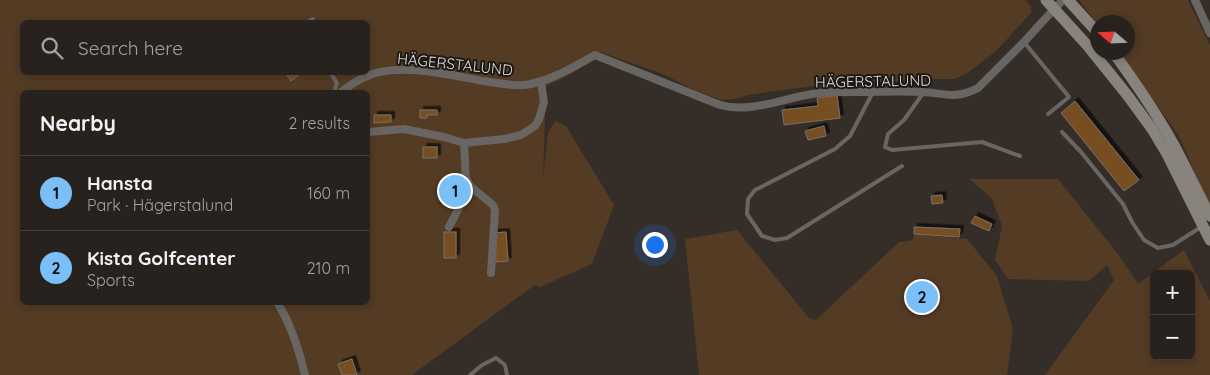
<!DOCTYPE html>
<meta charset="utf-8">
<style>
body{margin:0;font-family:Quicksand,sans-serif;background:#302a27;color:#f1f3f6}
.controls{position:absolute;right:15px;bottom:15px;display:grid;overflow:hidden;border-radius:8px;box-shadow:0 2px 8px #0003}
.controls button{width:45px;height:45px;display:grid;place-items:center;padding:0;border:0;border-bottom:1px solid #443f3c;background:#28221e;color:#f1f3f6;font:25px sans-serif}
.compass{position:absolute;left:1090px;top:15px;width:45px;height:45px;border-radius:50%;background:#28221e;box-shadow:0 2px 8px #0003;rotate:289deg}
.you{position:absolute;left:654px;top:244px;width:18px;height:18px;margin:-12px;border:4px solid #fff;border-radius:50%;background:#1a73e8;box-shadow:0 0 0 8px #1a73e833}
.badge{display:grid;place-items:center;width:32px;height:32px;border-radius:50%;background:#7abff8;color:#111;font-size:16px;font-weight:700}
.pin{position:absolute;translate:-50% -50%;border:2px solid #fff;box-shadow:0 1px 5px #0006}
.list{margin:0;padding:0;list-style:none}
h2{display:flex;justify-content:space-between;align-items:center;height:65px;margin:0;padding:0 20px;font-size:21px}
h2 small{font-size:16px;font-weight:400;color:#a5a4a4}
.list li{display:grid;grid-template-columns:32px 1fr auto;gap:15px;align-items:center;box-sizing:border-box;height:75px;padding:0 20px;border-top:1px solid #443f3c}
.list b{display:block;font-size:19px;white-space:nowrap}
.list p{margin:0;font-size:16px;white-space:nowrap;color:#a5a4a4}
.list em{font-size:16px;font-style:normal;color:#a5a4a4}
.icon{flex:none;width:28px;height:28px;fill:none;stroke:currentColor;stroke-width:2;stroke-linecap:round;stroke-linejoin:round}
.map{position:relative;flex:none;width:1210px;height:375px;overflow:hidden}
.search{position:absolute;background:#28221e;box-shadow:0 2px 8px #0003;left:20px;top:20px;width:350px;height:55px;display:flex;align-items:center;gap:12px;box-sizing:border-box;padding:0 18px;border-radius:8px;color:#a5a4a4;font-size:19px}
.panel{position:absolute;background:#28221e;box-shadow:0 2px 8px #0003;left:20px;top:90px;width:350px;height:215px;border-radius:8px}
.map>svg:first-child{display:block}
.green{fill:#533b24;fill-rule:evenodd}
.building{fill:#774e23;stroke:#797069;filter:url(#shadow)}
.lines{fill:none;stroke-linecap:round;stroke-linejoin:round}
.service{stroke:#696562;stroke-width:4}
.minor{stroke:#696562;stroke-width:8}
.secondary{stroke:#89837e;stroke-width:11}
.labels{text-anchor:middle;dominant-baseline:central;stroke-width:4;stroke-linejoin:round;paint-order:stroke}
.street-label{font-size:15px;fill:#e1dcd8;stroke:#1a1714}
</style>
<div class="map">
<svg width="1210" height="375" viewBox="0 0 1210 375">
<defs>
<filter id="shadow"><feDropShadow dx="3.5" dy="-3.5" stdDeviation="0" flood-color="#0009"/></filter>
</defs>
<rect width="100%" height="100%" fill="#352e28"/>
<g class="green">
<path d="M 0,0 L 1025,0 L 1031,6 L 1031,13 L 996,51 L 969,72 L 954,79 L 924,79 L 888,82 L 830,84 L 768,92 L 748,95 L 735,99 L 721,100 L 694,90 L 663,74 L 600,52 L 578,70 L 563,78 L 546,86 L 543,178 L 548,133 L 555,121 L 566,126 L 614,205 L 592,264 L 538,288 L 536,284 L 412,375 L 0,375 ZM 22,22 L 368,22 L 368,72 L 22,72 ZM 22,92 L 368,92 L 368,302 L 22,302 Z"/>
<polygon points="1079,0 1188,0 1210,45 1210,205 1199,183 1179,136 1120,53 1128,52 1128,22 1098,22 1097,24"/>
<path d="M 970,179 L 1058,179 L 1118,254 L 1138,284 L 1184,250 L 1210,301 L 1210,375 L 1045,375 L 1114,280 L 1107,265 L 1089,281 L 1008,279 L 995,260 L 1002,226 L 992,199 ZM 1154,274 L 1191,274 L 1191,356 L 1154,356 Z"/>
<polygon points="737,230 809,318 816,320 899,242 913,240 914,234 967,239 997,276 1013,329 1007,375 699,375 685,239"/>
</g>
<g class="building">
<polygon points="285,72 303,72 291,81"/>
<polygon points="837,95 840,118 784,125 782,110 818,106 817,98"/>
<polygon points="1075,101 1139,180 1124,191 1061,113"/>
<polygon points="420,110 437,110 437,115 427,115 427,118 420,118"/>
<polygon points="374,115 391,115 391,122 374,123"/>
<polygon points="824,126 826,136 808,140 805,131"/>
<rect x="423" y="147" width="14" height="11"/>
<polygon points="942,195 943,203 932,204 931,196"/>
<polygon points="975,216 992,224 989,231 971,223"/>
<polygon points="914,227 960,229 959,237 914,234"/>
<rect x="444" y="232" width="12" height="26"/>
<polygon points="506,232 508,261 496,262 494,233"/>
<polygon points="352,359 357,375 342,375 338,364"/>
</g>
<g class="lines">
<g class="service">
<polyline points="307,22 313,19"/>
<polyline points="1024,42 1069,97 1048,114"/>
<polyline points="330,72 337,83 334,92"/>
<polyline points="873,92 850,136 835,149 755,190 748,199 747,214 762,236 775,240 787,238 902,166"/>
<polyline points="924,92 904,120 888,134 885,147 892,150 982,142 1020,156"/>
<polyline points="1062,132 1081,152 1123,204 1132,222 1144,240 1158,248 1173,245 1201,227"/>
<polyline points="470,375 482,365 496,358 505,365 507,375"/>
</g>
<g class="minor">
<polyline points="1195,0 1210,33"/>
<path d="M 341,92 C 349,86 357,80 367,76 C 399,62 450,75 483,81 C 497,83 511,86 525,85 C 551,81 573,67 595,55 L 720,105 C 751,114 786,97 818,93 C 829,92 841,92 853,92 C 876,92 899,91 922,92 C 945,93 955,100 978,88 L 1024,42 L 1043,21 L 1063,0"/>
<polyline points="368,132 404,129 444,137 464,143 504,139 521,135 535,126 539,119 544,102 541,82"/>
<polyline points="466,178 470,186 493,205 495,210 491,273"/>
<path d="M 449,227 C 453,219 458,211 461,202 C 468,183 465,163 464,143"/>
<path d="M 277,302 C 291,324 299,350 305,375"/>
</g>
<g class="secondary">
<polyline points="1046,0 1087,45 1128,96 1152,129 1167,154 1210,240"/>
<polyline points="1068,0 1098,33"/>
<path d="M 1113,52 C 1135,82 1157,114 1175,147 C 1187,170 1198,193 1210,216"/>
</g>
</g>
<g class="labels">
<g class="street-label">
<text transform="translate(455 64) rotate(6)">HÄGERSTALUND</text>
<text transform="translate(873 81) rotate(-1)">HÄGERSTALUND</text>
</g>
</g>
</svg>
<div class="controls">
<button>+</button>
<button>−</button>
</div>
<svg class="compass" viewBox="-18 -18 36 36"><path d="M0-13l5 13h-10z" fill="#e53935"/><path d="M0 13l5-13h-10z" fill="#a5a4a4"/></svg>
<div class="you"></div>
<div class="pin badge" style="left:455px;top:191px">1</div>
<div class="pin badge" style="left:922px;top:297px">2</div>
<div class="search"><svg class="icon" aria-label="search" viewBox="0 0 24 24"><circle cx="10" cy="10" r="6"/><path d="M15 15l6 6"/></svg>Search here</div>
<section class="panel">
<h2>Nearby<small>2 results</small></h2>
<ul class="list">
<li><span class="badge">1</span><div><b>Hansta</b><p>Park · Hägerstalund</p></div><em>160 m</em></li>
<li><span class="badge">2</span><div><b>Kista Golfcenter</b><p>Sports</p></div><em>210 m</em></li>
</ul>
</section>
</div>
